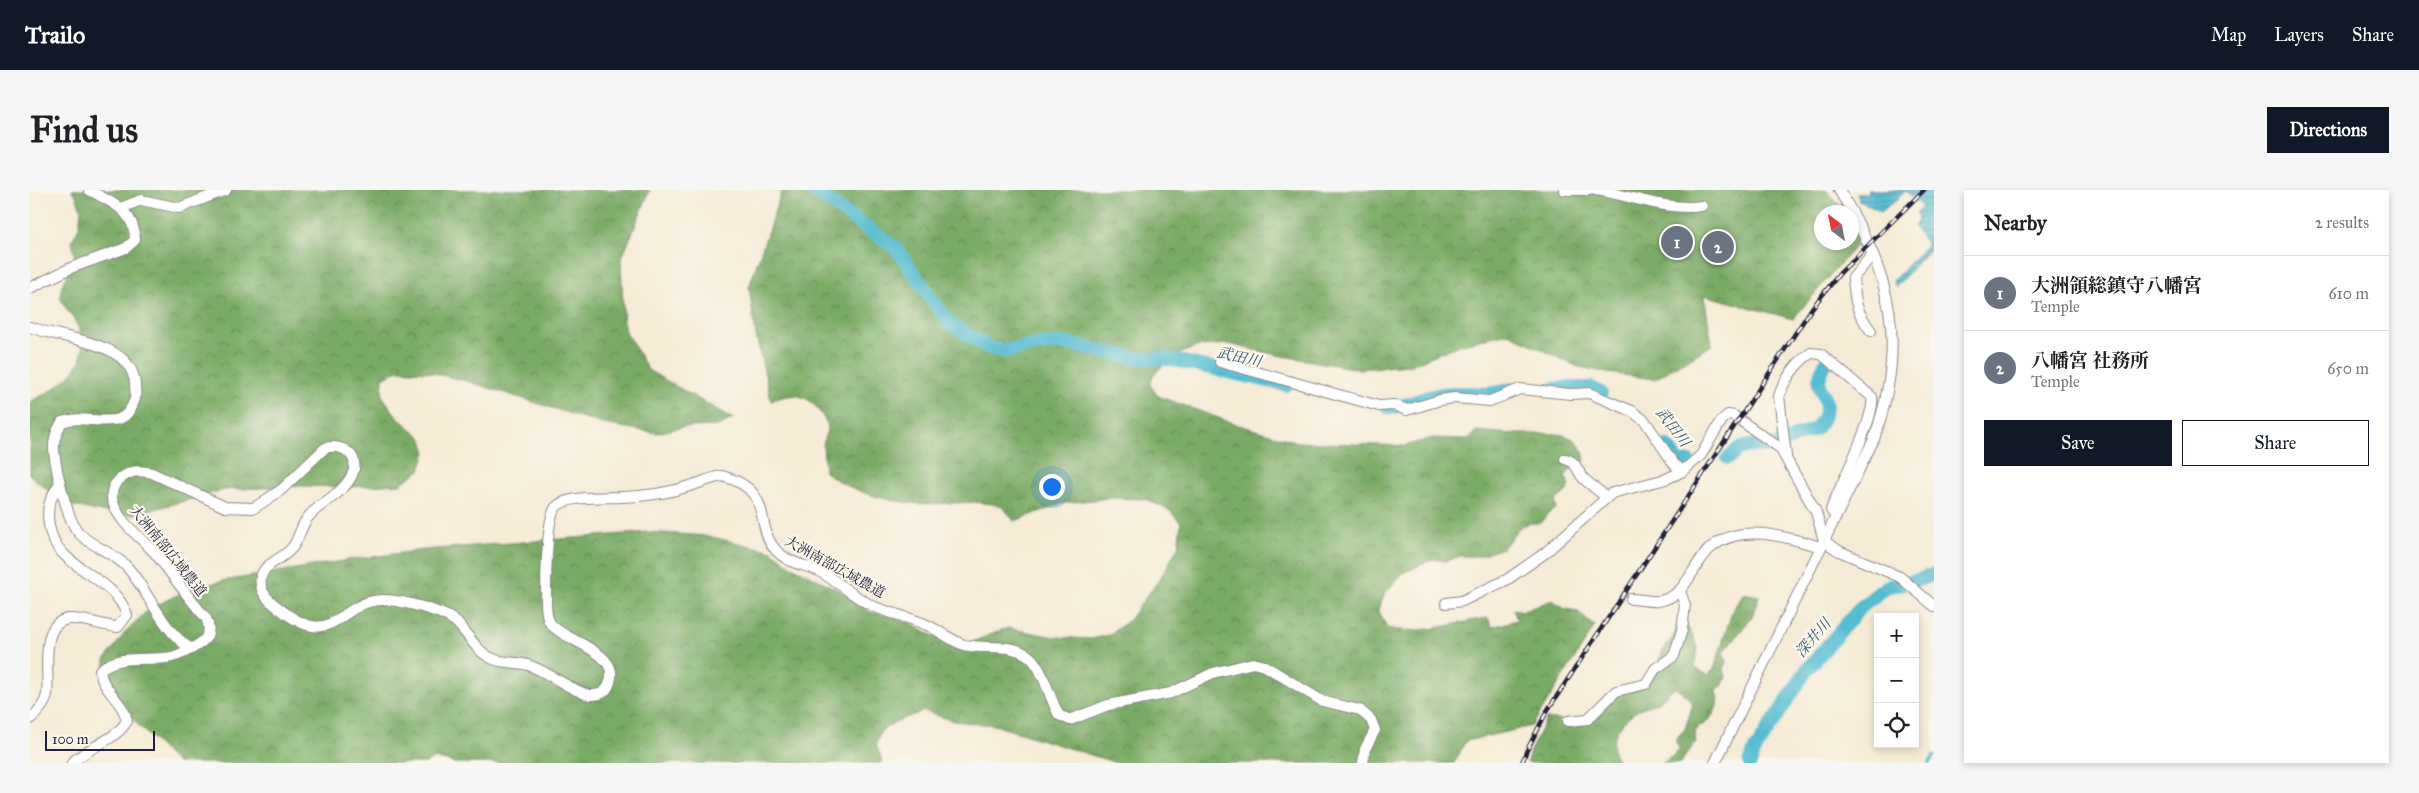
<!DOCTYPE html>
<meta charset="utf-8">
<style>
body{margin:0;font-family:"IM FELL Great Primer","Noto Serif JP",serif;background:#f6f6f6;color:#202124}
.controls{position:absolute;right:15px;bottom:15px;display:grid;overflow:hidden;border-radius:0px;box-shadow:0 2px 8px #0003}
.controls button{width:45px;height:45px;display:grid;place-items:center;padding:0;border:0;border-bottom:1px solid #e0e0e0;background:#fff;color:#202124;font:25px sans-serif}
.compass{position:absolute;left:1784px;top:15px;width:45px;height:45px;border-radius:50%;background:#fff;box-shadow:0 2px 8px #0003;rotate:328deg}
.scale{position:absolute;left:15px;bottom:12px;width:110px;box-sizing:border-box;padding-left:5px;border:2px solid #22223b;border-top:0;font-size:14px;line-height:18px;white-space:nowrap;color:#22223b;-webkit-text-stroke:4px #fbf7ec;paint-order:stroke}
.you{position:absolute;left:1021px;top:296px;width:18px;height:18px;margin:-12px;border:4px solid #fff;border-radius:50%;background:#1a73e8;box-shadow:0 0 0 8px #1a73e833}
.badge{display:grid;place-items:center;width:32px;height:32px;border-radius:50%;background:#111827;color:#fff;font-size:16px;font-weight:700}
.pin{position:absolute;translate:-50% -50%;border:2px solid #fff;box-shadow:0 1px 5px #0006}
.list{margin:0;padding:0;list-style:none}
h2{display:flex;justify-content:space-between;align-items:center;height:65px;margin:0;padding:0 20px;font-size:21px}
h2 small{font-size:16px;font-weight:400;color:#757577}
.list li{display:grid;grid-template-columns:32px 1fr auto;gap:15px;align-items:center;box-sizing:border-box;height:75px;padding:0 20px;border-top:1px solid #e0e0e0}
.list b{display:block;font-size:19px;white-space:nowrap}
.list p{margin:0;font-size:16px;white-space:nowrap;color:#757577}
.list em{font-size:16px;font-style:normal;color:#757577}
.actions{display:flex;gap:10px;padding:15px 20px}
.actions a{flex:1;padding:11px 0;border:1px solid #111827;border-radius:0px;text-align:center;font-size:18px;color:#111827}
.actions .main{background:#111827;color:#fff}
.icon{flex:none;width:28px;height:28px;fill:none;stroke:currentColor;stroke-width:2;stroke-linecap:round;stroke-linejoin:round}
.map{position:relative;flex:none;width:1904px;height:573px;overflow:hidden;border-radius:0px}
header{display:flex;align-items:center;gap:30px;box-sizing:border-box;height:70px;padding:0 25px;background:#111827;color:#fff}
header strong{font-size:24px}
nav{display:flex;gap:28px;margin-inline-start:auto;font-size:18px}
.intro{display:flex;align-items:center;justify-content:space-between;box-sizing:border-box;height:120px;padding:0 30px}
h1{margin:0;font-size:35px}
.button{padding:12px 22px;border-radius:0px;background:#111827;color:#fff;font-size:18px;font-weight:700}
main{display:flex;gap:30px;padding:0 30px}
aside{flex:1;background:#fff;border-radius:0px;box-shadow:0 2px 8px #0003}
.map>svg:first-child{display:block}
.forest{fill:url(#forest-crowns);stroke:#4e6650}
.water{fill:url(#water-rules);stroke:#3b6f86}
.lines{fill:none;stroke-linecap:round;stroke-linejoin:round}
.stream{stroke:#54bcd2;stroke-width:2.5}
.river{stroke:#54bcd2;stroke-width:14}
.minor-casing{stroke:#8c8688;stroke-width:12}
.minor{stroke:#fff;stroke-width:10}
.rail-casing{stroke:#22223b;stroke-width:4.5}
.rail{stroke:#fbf7ec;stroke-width:2.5;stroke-dasharray:8;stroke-linecap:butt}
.labels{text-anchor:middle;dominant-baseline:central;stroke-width:4.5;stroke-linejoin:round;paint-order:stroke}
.street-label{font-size:14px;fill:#22223b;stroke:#fbf7ec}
.water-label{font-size:15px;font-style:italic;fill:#345870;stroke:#fbf7ec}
</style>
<header>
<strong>Trailo</strong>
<nav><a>Map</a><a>Layers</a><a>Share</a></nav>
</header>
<div class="intro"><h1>Find us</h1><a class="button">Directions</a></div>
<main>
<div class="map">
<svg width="1904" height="573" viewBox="0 0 1904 573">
<defs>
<pattern id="forest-crowns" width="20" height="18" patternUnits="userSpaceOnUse" patternTransform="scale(1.25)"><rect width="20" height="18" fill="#79aa65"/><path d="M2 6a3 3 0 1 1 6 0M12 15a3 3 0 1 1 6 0" fill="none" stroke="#638a54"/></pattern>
<pattern id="water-rules" width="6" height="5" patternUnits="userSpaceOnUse" patternTransform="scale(1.25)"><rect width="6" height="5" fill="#54bcd2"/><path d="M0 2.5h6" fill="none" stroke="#4598ac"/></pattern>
</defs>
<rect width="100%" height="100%" fill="#fbf7ec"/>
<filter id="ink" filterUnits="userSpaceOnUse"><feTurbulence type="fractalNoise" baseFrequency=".02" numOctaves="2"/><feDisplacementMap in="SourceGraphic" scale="10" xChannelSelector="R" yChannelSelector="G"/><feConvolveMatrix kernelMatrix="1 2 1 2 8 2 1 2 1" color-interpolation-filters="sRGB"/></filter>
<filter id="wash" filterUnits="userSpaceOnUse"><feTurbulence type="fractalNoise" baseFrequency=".0096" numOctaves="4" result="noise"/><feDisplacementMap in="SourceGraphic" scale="20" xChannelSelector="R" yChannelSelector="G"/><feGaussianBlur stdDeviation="1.12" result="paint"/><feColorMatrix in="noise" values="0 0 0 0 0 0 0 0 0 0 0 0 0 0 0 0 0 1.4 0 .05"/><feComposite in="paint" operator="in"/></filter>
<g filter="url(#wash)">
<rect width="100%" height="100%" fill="#f5ebd6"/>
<g class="forest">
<path d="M 41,0 L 620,0 L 591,70 L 594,138 L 618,180 L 703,229 L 687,236 L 653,237 L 627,243 L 573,234 L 440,192 L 399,182 L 368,180 L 353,188 L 352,206 L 368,228 L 391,247 L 396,262 L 390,280 L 370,294 L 319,297 L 268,296 L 194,300 L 103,325 L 72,322 L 34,314 L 0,285 L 0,212 C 31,196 68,174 46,133 C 41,124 34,117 30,107 L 32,95 L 45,68 L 42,51 L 49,37 L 51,20 L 46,5 Z"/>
<path d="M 752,0 L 1796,0 L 1815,22 L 1792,22 L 1792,52 L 1822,52 L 1822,38 L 1828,53 L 1763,129 L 1674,105 L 1682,155 L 1625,189 L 1578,183 L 1546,176 L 1478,143 L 1429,155 L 1381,175 L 1328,179 L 1247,165 L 1199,154 L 1169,156 L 1143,166 L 1123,185 L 1120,195 L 1128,206 L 1205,234 L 1268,252 L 1375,256 L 1402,248 L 1439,249 L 1446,241 C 1462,242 1477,244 1493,244 C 1518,245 1552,236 1555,272 L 1544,276 L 1535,286 L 1540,295 C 1537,304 1531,305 1525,312 L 1526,319 L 1517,324 L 1511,333 L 1499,333 L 1490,337 L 1473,358 L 1449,366 L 1431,366 L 1415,371 L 1403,369 L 1373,383 L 1356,402 L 1348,419 L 1357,438 C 1391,446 1425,432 1458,428 L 1462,437 L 1487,430 L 1483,419 L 1494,421 L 1522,410 L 1535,419 L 1547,421 L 1565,436 L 1502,536 L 1436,551 L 1424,573 L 1087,573 L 964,535 L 924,531 L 894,521 L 865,532 L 851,541 L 846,554 L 853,573 L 424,573 L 405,568 L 396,573 L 147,573 L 110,537 L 86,509 L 75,490 L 75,470 L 97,440 L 119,419 L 145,406 L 187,392 L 319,370 L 393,360 L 618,342 L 678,346 L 742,361 L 760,375 L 816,404 L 840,422 L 864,427 L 885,435 L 925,459 L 977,438 L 1025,447 L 1061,449 L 1079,445 L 1099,430 L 1131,387 L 1148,357 L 1151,333 L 1139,320 L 1115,309 L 1080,308 L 1034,313 L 984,331 C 981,327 976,320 972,317 C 950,307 905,317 880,313 C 849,309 820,301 795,282 L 793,255 L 798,235 C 783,209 772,198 741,211 L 726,146 L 719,97 Z"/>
<path d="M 1714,403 L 1729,406 L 1722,427 L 1693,463 L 1697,472 L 1694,479 L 1696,487 L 1693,495 L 1686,500 C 1686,503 1688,508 1688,512 C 1687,520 1678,535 1669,536 L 1664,542 L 1666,552 L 1650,573 L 1633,573 L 1650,560 L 1646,552 L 1648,546 L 1655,539 L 1663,514 L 1652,501 L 1644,498 C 1638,502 1633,509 1626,513 C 1621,516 1613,516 1608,520 C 1591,530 1572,556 1590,573 L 1497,573 L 1500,561 L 1516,529 L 1555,532 L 1571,525 L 1582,508 L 1591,502 L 1610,499 L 1627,478 L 1632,462 L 1651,435 L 1658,437 L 1668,457 L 1665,478 L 1678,485 L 1684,479 L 1703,419 Z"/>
</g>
<polygon class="water" points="1838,0 1904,0 1904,61 1901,57 1866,97 1863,91 1897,54 1884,37 1888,30 1887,23 1892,17 1876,1 1851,22 1829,10 1827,4 1837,4"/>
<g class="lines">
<polyline class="stream" points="1899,573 1904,566"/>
<g class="river">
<polyline points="782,0 866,58 919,133 959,158 974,161 1014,154 1039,154 1104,168 1140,169 1256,195"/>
<polyline points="1526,198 1561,198 1571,203"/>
<path d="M 1358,217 C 1374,218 1391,208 1407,205 C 1432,199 1457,209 1481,199"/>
<polyline points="1637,256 1647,270 1654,274 1659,272"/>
<path d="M 1698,268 L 1702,266 L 1707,260 L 1718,256 L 1742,256 L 1785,239 C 1792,233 1798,220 1795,210 C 1794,205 1790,200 1789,195 C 1788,186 1793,179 1796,172"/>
<polyline points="1720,573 1724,562 1776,481 1830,418 1856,397 1891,389 1904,384"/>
</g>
</g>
</g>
<g filter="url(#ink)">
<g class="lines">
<defs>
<g id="minor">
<polyline points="1534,0 1560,0"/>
<path d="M 1565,0 C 1601,5 1635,21 1672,16"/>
<polyline points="91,18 111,10 149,18 196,0"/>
<path d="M 0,98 L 43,77 L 96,58 L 105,50 C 105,20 82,13 59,0"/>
<path d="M 0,137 C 30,149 102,150 105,194 C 105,198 106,204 105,209 C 102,217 98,226 89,229 C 70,234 51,225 32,232 C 28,239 25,244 24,253 C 23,270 37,331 49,343 C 63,358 84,362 98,378 C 120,404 132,440 161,459 C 176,451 183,444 176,428 C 157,407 142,383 124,362 C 110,346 89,333 83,312 C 80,303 83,295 90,289 C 101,280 109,280 122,283 L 195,317 L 224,318 L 251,300 L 295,258 C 314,253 332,267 321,287 C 312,304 292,312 280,325 C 271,334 270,346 264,355 C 254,372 227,372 231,396 C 233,406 242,413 250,419 C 306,464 308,408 356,410 C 373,411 415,421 427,433 C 438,444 447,462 461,468 C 472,474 486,471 498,475 C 519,482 539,500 559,505 C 567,505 573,505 578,497 C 596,462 535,453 520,433 C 516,427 516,418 516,411 C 516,395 516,328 526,317 C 537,305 576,308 592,307 C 614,306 635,304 656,297 C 669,294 679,288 692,286 C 753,302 716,345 757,369 C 767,375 779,376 789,381 C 809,392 827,410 847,418 C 864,424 881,428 897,435 C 908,440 924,452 934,455 C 956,460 982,452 1000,467 C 1013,478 1020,510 1029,525 L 1040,530 L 1078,515 L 1141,503 L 1183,483 L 1223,473 L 1235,476 L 1292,511 L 1330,520 L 1341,530 L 1345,540 L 1335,559 L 1333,573"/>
<path d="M 1841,141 C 1826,121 1825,112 1823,88 L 1843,64"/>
<polyline points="1190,172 1349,216 1364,215 1377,220 1410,210 1425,208 1460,211 1490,199 1541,204 1559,203 1602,221 1615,231 1644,274 1653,281"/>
<path d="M 1756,266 L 1749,206 C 1754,190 1767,172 1781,163 L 1791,164 L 1842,207 C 1846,227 1809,297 1801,320 L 1806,327"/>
<path d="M 1535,269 C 1547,271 1547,282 1554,289 C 1561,295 1569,301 1576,307"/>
<path d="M 1601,409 C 1609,409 1619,412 1628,411 C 1659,407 1661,373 1683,356 C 1713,332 1759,348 1791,357"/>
<polyline points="1416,413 1432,411 1478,389 1515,363 1582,303 1636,289 1653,281 1671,265 1692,230 1698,225 1704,226 1750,258 1786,322 1794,351 1809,361 1870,387 1904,416"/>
<path d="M 0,529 C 7,523 16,514 17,504 C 20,484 8,432 39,429 C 55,428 72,436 88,437 L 97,425 C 83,383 25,380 19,335 C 16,317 20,308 30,293"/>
<polyline points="1538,531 1558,529 1586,501 1616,494 1625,479 1644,466 1652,440 1655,415 1650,401"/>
<path d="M 42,573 C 58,556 84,552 97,531 C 94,511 71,500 70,480 C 90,463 118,472 142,467 C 149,465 155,462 161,459"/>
<path d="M 1685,573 L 1844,249 C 1878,153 1862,85 1809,0"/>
</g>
</defs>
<use href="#minor" class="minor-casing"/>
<use href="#minor" class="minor"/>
<defs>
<polyline id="rail" points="1492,573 1496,562 1517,521 1782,118 1810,83 1894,0"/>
</defs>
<use href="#rail" class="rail-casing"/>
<use href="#rail" class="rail"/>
</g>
</g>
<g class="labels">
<g class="street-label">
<text transform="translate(138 361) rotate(51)">大洲南部広域農道</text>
<text transform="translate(805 377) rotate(29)">大洲南部広域農道</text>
</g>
<g class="water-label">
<text transform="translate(1209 167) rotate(13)">武田川</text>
<text transform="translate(1643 237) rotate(52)">武田川</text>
<text transform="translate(1783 448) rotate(-49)">深井川</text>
</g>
</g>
</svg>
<div class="controls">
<button>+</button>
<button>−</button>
<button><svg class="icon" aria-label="locate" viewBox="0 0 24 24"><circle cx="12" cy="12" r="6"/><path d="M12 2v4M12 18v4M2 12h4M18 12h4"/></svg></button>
</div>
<svg class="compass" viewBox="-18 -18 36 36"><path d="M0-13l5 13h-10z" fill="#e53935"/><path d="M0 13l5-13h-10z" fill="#757577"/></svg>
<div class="scale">100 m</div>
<div class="you"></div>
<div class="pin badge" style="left:1647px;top:52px;background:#6b7280">1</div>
<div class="pin badge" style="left:1688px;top:57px;background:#6b7280">2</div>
</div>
<aside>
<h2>Nearby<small>2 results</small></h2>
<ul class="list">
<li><span class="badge" style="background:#6b7280">1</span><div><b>大洲領総鎮守八幡宮</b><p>Temple</p></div><em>610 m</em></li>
<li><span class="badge" style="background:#6b7280">2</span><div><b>八幡宮 社務所</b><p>Temple</p></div><em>650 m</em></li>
</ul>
<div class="actions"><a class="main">Save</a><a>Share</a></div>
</aside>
</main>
